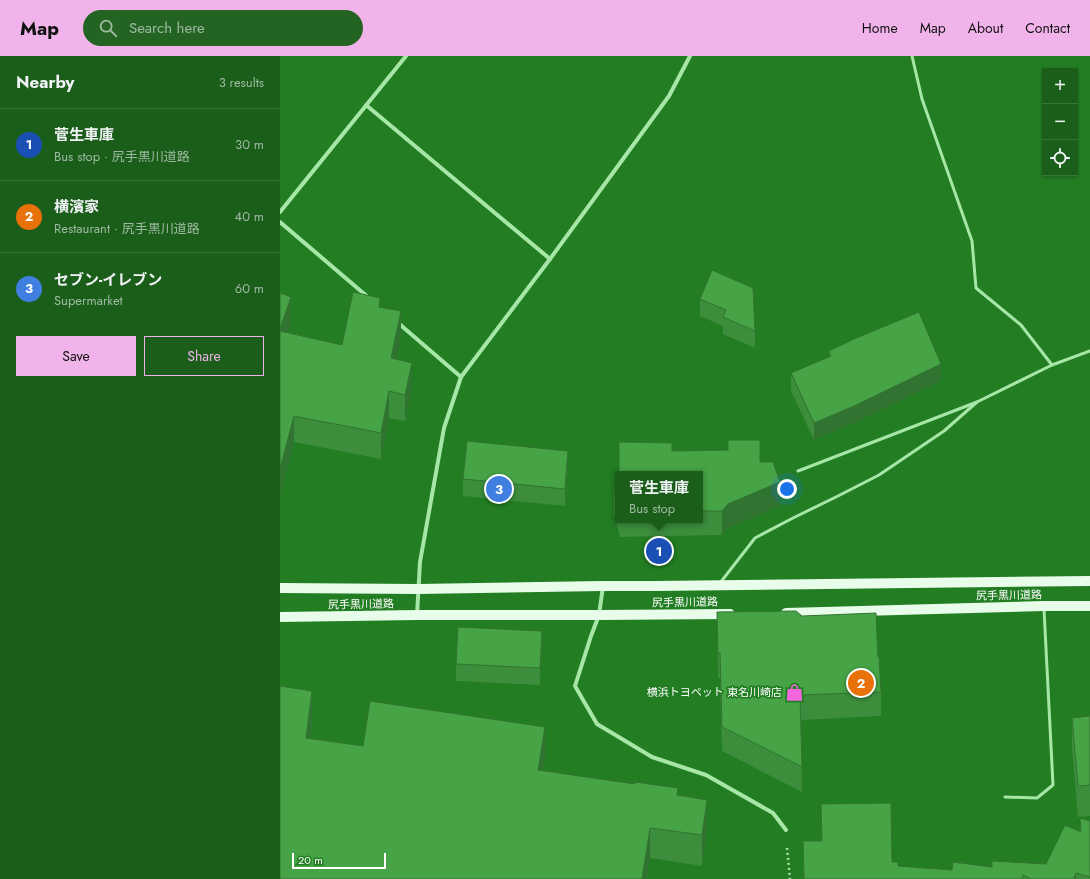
<!DOCTYPE html>
<meta charset="utf-8">
<style>
body{margin:0;font-family:Jost,"Noto Sans JP",sans-serif;background:#236423;color:#f1f3f6}
.controls{position:absolute;right:12px;top:12px;display:grid;overflow:hidden;border-radius:0px;box-shadow:0 1px 3px #0004}
.controls button{width:36px;height:36px;display:grid;place-items:center;padding:0;border:0;border-bottom:1px solid #387339;background:#1a5e1a;color:#f1f3f6;font:20px sans-serif}
.scale{position:absolute;left:12px;bottom:10px;width:94px;box-sizing:border-box;padding-left:4px;border:2px solid #fff;border-top:0;font-size:11px;line-height:14px;white-space:nowrap;color:#fff;-webkit-text-stroke:3px #227d23;paint-order:stroke}
.you{position:absolute;left:507px;top:433px;width:14px;height:14px;margin:-10px;border:3px solid #fff;border-radius:50%;background:#1a73e8;box-shadow:0 0 0 6px #1a73e833}
.badge{display:grid;place-items:center;width:26px;height:26px;border-radius:50%;background:#f1b4ea;color:#fff;font-size:13px;font-weight:700}
.pin{position:absolute;translate:-50% -50%;border:2px solid #fff;box-shadow:0 1px 4px #0006}
.popup{position:absolute;left:335px;top:415px;width:88px;height:52px;box-sizing:border-box;display:grid;place-content:center;border-radius:0px;background:#1a5e1a;filter:drop-shadow(0 1px 3px #0005);font-size:13px;white-space:nowrap;color:#9fbaa2}
.popup b{font-size:15px;color:#f1f3f6}
.popup::after{content:'';position:absolute;left:50%;top:100%;margin-left:-8px;border:8px solid transparent;border-top-color:#1a5e1a}
.list{margin:0;padding:0;list-style:none}
h2{display:flex;justify-content:space-between;align-items:center;height:52px;margin:0;padding:0 16px;font-size:17px}
h2 small{font-size:13px;font-weight:400;color:#9fbaa2}
.list li{display:grid;grid-template-columns:26px 1fr auto;gap:12px;align-items:center;box-sizing:border-box;height:72px;padding:0 16px;border-top:1px solid #387339}
.list b{display:block;font-size:15px;white-space:nowrap}
.list p{margin:0;font-size:13px;white-space:nowrap;color:#9fbaa2}
.list em{font-size:13px;font-style:normal;color:#9fbaa2}
.actions{display:flex;gap:8px;padding:12px 16px}
.actions a{flex:1;padding:9px 0;border:1px solid #f1b4ea;border-radius:0px;text-align:center;font-size:14px;color:#f1b4ea}
.actions .main{background:#f1b4ea;color:#111}
.icon{flex:none;width:22px;height:22px;fill:none;stroke:currentColor;stroke-width:2;stroke-linecap:round;stroke-linejoin:round}
.map{position:relative;flex:none;width:810px;height:823px;overflow:hidden}
header{display:flex;align-items:center;gap:24px;box-sizing:border-box;height:56px;padding:0 20px;background:#f1b4ea;color:#111}
header strong{font-size:19px}
nav{display:flex;gap:22px;margin-inline-start:auto;font-size:14px}
.search{width:280px;height:36px;background:#236423;display:flex;align-items:center;gap:10px;box-sizing:border-box;padding:0 14px;border-radius:22px;color:#9fbaa2;font-size:15px}
main{display:flex}
aside{flex:1;background:#1a5e1a}
.map>svg:first-child{display:block}
.lines{fill:none;stroke-linecap:round;stroke-linejoin:round}
.path{stroke:#a6e6a6;stroke-width:2.5;stroke-dasharray:2 3;stroke-linecap:butt}
.service{stroke:#a6e6a6;stroke-width:3}
.minor{stroke:#a6e6a6;stroke-width:4}
.primary{stroke:#e7fde9;stroke-width:10}
.wall{fill:#3c8d3c}
.shaded-wall{fill:#317331}
.building{fill:#46a446;stroke:#317331}
.labels{text-anchor:middle;dominant-baseline:central;stroke-width:3.5;stroke-linejoin:round;paint-order:stroke}
.street-label{font-size:11px;fill:#fff;stroke:#227d23}
.poi-label{font-size:11px;fill:#fff;stroke:#227d23;text-anchor:end}
</style>
<header>
<strong>Map</strong>
<div class="search"><svg class="icon" aria-label="search" viewBox="0 0 24 24"><circle cx="10" cy="10" r="6"/><path d="M15 15l6 6"/></svg>Search here</div>
<nav><a>Home</a><a>Map</a><a>About</a><a>Contact</a></nav>
</header>
<main>
<aside>
<h2>Nearby<small>3 results</small></h2>
<ul class="list">
<li><span class="badge" style="background:#1a4fb4">1</span><div><b>菅生車庫</b><p>Bus stop · 尻手黒川道路</p></div><em>30 m</em></li>
<li><span class="badge" style="background:#e8710a">2</span><div><b>横濱家</b><p>Restaurant · 尻手黒川道路</p></div><em>40 m</em></li>
<li><span class="badge" style="background:#3f7fe0">3</span><div><b>セブン-イレブン</b><p>Supermarket</p></div><em>60 m</em></li>
</ul>
<div class="actions"><a class="main">Save</a><a>Share</a></div>
</aside>
<div class="map">
<svg width="810" height="823" viewBox="0 0 810 823">
<rect width="100%" height="100%" fill="#227d23"/>
<g class="lines">
<polyline class="path" points="507,792 510,823"/>
<g class="service">
<polyline points="632,0 642,43 692,185 696,232 741,269 772,309"/>
<polyline points="518,415 697,346 772,309 810,295"/>
<polyline points="440,527 475,482 513,462 558,440 599,419 664,375 697,346"/>
<polyline points="725,741 757,742 773,729 765,573 764,552"/>
</g>
<g class="minor">
<polyline points="86,49 270,203"/>
<polyline points="0,156 126,0"/>
<polyline points="0,166 89,242"/>
<polyline points="117,266 181,321"/>
<polyline points="323,530 319,559 311,580 295,630 317,668 372,701 426,719 493,757 506,774"/>
<polyline points="137,559 140,506 164,372 181,321 270,203 389,40 410,0"/>
</g>
<g class="primary">
<polyline points="0,532 138,533 323,530 375,530 810,525"/>
<polyline points="506,557 764,550 810,550"/>
<polyline points="0,561 137,559 319,559 450,558"/>
</g>
</g>
<g class="wall">
<polygon points="473,232 475,275 475,292 443,278 443,270 420,260 420,243"/>
<polygon points="0,237 11,268 8,276 62,289 100,251 121,282 116,303 132,333 125,365 109,362 101,403 14,386"/>
<polygon points="549,295 661,325 574,367 534,384 511,335 511,317 549,301"/>
<polygon points="392,395 480,406 500,450 448,472 442,479 340,481 334,458 334,434 338,433 338,464 420,464 420,418"/>
<polygon points="288,412 285,450 183,440 183,423"/>
<polygon points="437,556 522,560 598,601 601,636 601,660 521,664 522,736 442,695 440,622 438,622"/>
<polygon points="262,592 260,629 176,625 176,608"/>
<polygon points="810,660 810,760 798,761 792,692 792,662"/>
<polygon points="32,665 30,682 83,690 265,701 263,714 398,739 427,774 422,810 370,802 367,823 0,823"/>
<polygon points="800,762 810,765 810,823 523,823 612,806 618,810 672,814 712,811 766,808 800,776"/>
</g>
<g class="shaded-wall">
<polygon points="11,241 11,268 0,300 0,273"/>
<polygon points="100,242 100,269 99,251"/>
<polygon points="121,255 121,282 111,329 111,302"/>
<polygon points="132,307 132,333 125,365 125,339"/>
<polygon points="661,308 661,325 574,367 534,384 534,367"/>
<polygon points="109,335 109,362 101,403 101,377"/>
<polygon points="14,360 14,386 0,440 0,413"/>
<polygon points="288,395 288,412 285,450 285,433"/>
<polygon points="500,426 500,450 448,472 442,479 442,455 448,448"/>
<polygon points="262,575 262,592 260,629 260,612"/>
<polygon points="32,635 32,665 26,712 26,682"/>
<polygon points="265,671 265,701 258,744 258,714"/>
<polygon points="427,744 427,774 422,810 422,779"/>
<polygon points="370,772 370,802 367,823 362,823"/>
<polygon points="796,817 796,823 794,823"/>
</g>
<g class="building">
<polygon points="432,214 473,232 475,275 443,261 446,254 420,243"/>
<polygon points="73,236 100,242 99,251 121,255 111,302 132,307 125,339 109,335 101,377 14,360 0,413 0,275 62,289"/>
<polygon points="0,237 11,241 0,273"/>
<polygon points="639,256 661,308 574,350 534,367 511,317 551,300 549,295 574,283"/>
<polygon points="448,384 480,384 480,406 493,406 500,426 448,448 442,455 420,455 420,418 339,418 339,386 392,387 392,395 448,394"/>
<polygon points="187,385 288,395 285,433 183,423"/>
<polygon points="338,433 338,449 334,434"/>
<polygon points="516,555 522,560 596,557 598,601 599,601 601,636 520,639 522,711 442,671 440,597 438,598 437,556"/>
<polygon points="178,571 262,575 260,612 176,608"/>
<polygon points="0,630 32,635 26,682 83,690 90,645 265,671 258,714 355,728 355,726 398,732 397,739 427,744 422,779 370,772 362,823 0,823"/>
<polygon points="810,660 810,729 798,730 792,662"/>
<polygon points="611,747 612,806 618,806 618,810 672,814 673,806 712,811 712,805 766,808 785,769 801,776 800,762 810,765 810,821 796,817 794,823 751,823 743,819 742,823 524,823 523,785 542,785 541,748"/>
</g>
<defs>
<symbol id="shop-bare" viewBox="-9 -9 18 18"><path d="M-5-2.5h2.3a2.7 3.5 0 0 1 5.4 0H5L5.5 6h-11ZM-1.5-2.5h3a1.5 2.3 0 0 0-3 0Z" fill="#f268dc" stroke="#227d23" stroke-width="2.5" paint-order="stroke"/></symbol>
</defs>
<g fill-rule="evenodd">
<use href="#shop-bare" x="502" y="624" width="25" height="25"/>
</g>
<g class="labels">
<g class="street-label">
<text transform="translate(729 539) rotate(-1)">尻手黒川道路</text>
<text transform="translate(405 546) rotate(-1)">尻手黒川道路</text>
<text transform="translate(81 548) rotate(-1)">尻手黒川道路</text>
</g>
<g class="poi-label">
<text x="502" y="636">横浜トヨペット 東名川崎店</text>
</g>
</g>
</svg>
<div class="controls">
<button>+</button>
<button>−</button>
<button><svg class="icon" aria-label="locate" viewBox="0 0 24 24"><circle cx="12" cy="12" r="6"/><path d="M12 2v4M12 18v4M2 12h4M18 12h4"/></svg></button>
</div>
<div class="scale">20 m</div>
<div class="you"></div>
<div class="pin badge" style="left:379px;top:495px;background:#1a4fb4">1</div>
<div class="popup"><b>菅生車庫</b>Bus stop</div>
<div class="pin badge" style="left:581px;top:627px;background:#e8710a">2</div>
<div class="pin badge" style="left:219px;top:433px;background:#3f7fe0">3</div>
</div>
</main>
